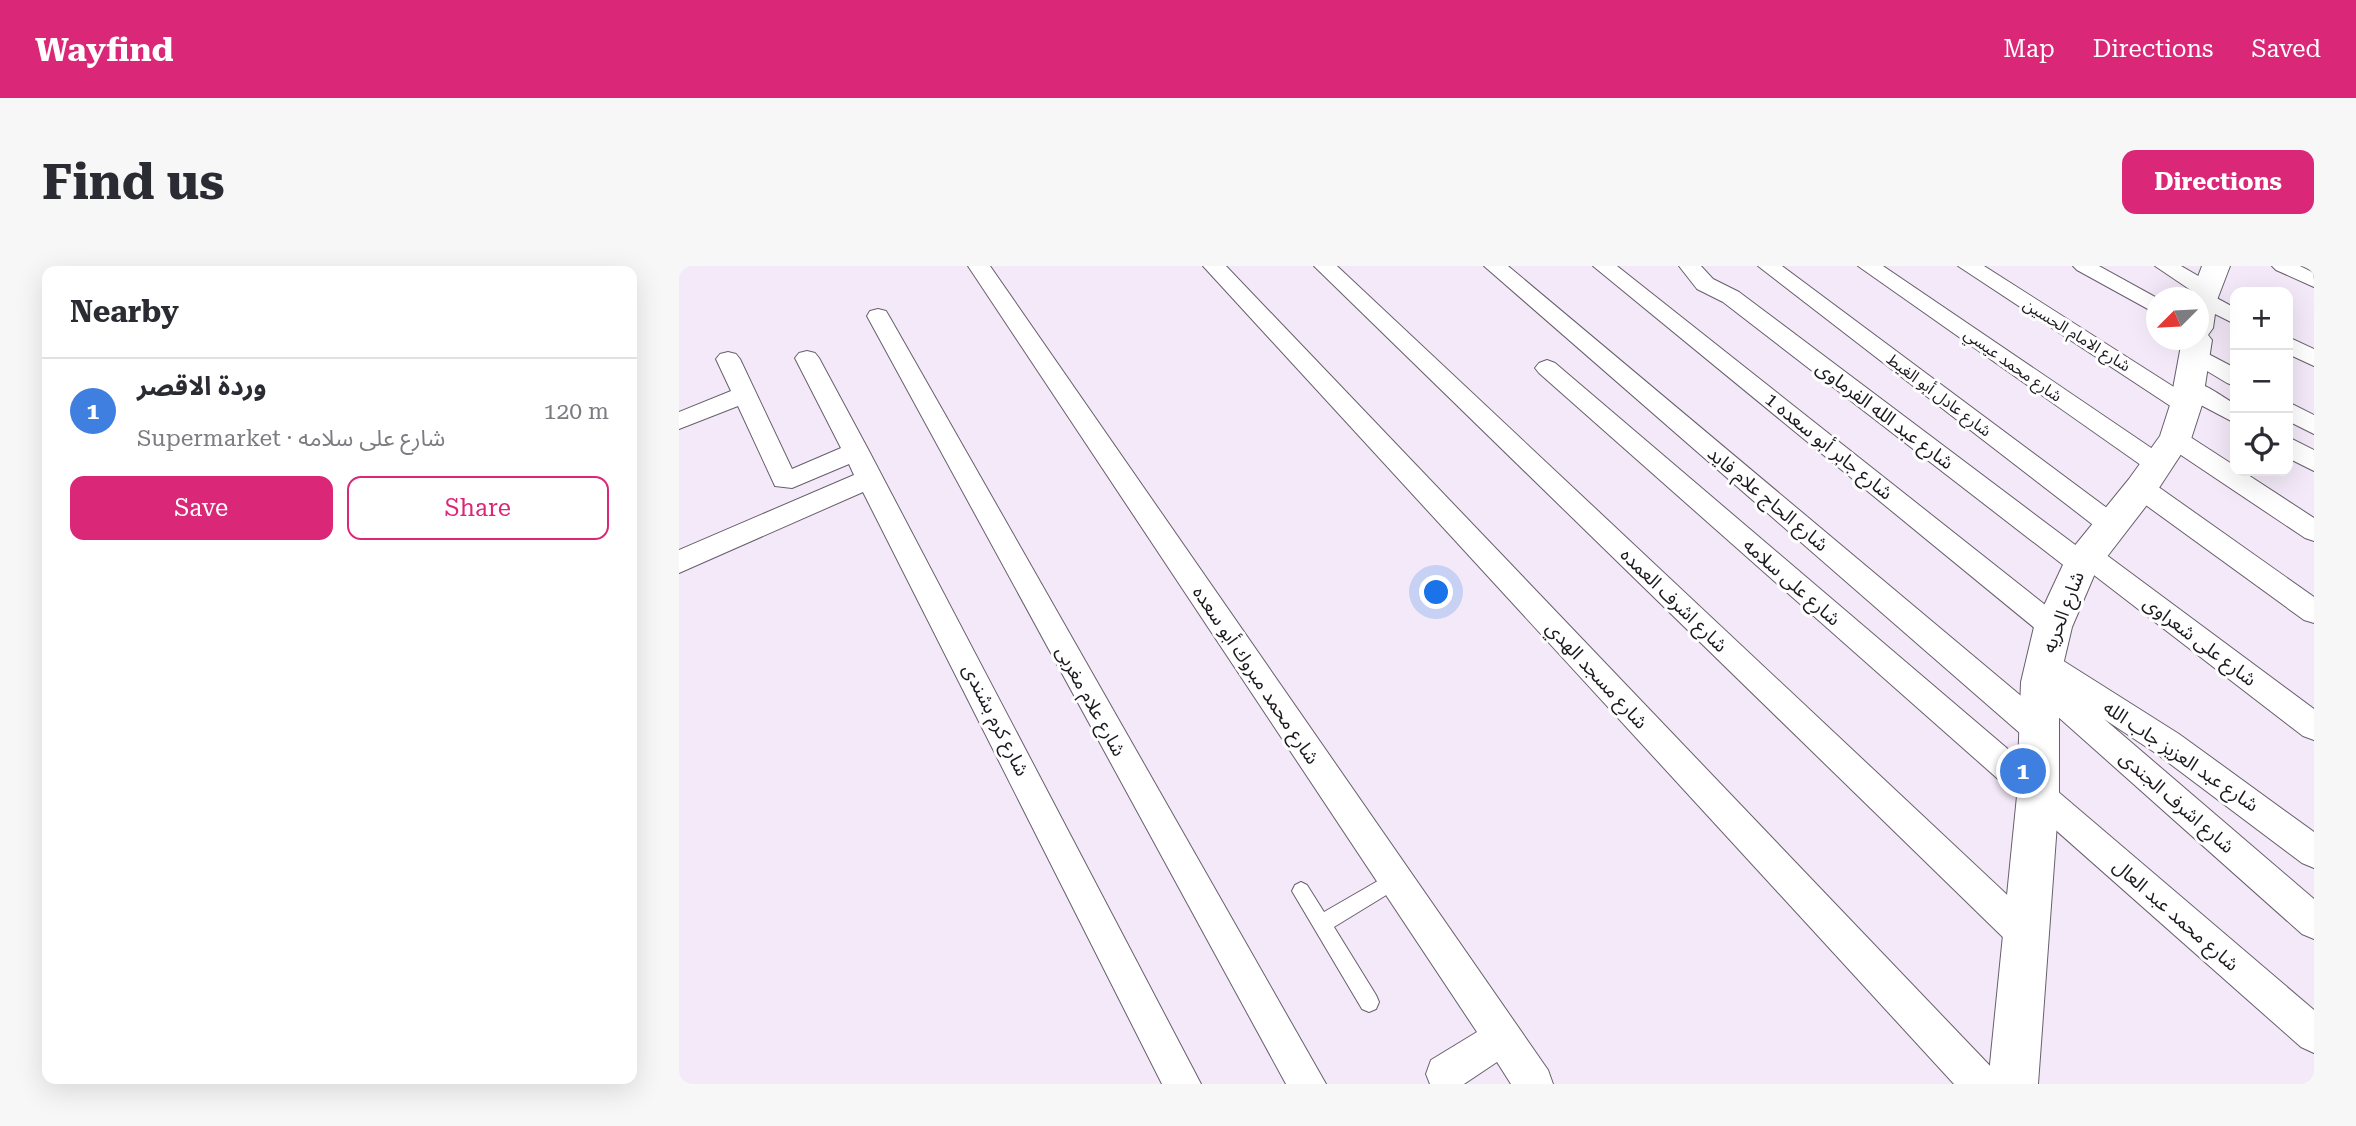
<!DOCTYPE html>
<meta charset="utf-8">
<style>
body{margin:0;font-family:"Roboto Serif","Noto Sans Arabic",serif;background:#f7f7f7;color:#2b2b33}
.controls{position:absolute;right:21px;top:21px;display:grid;overflow:hidden;border-radius:14px;box-shadow:0 7px 28px #0002}
.controls button{width:63px;height:63px;display:grid;place-items:center;padding:0;border:0;border-bottom:2px solid #e1e1e2;background:#fff;color:#2b2b33;font:35px sans-serif}
.compass{position:absolute;left:1467px;top:21px;width:63px;height:63px;border-radius:50%;background:#fff;box-shadow:0 7px 28px #0002;rotate:246deg}
.you{position:absolute;left:758px;top:327px;width:24px;height:24px;margin:-18px;border:5px solid #fff;border-radius:50%;background:#1a73e8;box-shadow:0 0 0 10px #1a73e833}
.badge{display:grid;place-items:center;width:46px;height:46px;border-radius:50%;background:#db2777;color:#fff;font-size:23px;font-weight:700}
.pin{position:absolute;translate:-50% -50%;border:4px solid #fff;box-shadow:0 2px 7px #0006}
.list{margin:0;padding:0;list-style:none}
h2{display:flex;justify-content:space-between;align-items:center;height:91px;margin:0;padding:0 28px;font-size:30px}
h2 small{font-size:23px;font-weight:400;color:#7c7c81}
.list li{display:grid;grid-template-columns:46px 1fr auto;gap:21px;align-items:center;box-sizing:border-box;height:98px;padding:0 28px;border-top:2px solid #e1e1e2}
.list b{display:block;font-size:26px;white-space:nowrap}
.list p{margin:0;font-size:23px;white-space:nowrap;color:#7c7c81}
.list em{font-size:23px;font-style:normal;color:#7c7c81}
.actions{display:flex;gap:14px;padding:21px 28px}
.actions a{flex:1;padding:16px 0;border:2px solid #db2777;border-radius:14px;text-align:center;font-size:24px;color:#db2777}
.actions .main{background:#db2777;color:#fff}
.icon{flex:none;width:38px;height:38px;fill:none;stroke:currentColor;stroke-width:2;stroke-linecap:round;stroke-linejoin:round}
.map{position:relative;flex:none;width:1635px;height:818px;overflow:hidden;border-radius:14px}
header{display:flex;align-items:center;gap:42px;box-sizing:border-box;height:98px;padding:0 35px;background:#db2777;color:#fff}
header strong{font-size:33px}
nav{display:flex;gap:38px;margin-inline-start:auto;font-size:24px}
.intro{display:flex;align-items:center;justify-content:space-between;box-sizing:border-box;height:168px;padding:0 42px}
h1{margin:0;font-size:49px}
.button{padding:18px 32px;border-radius:14px;background:#db2777;color:#fff;font-size:24px;font-weight:700}
main{display:flex;gap:42px;padding:0 42px}
aside{flex:1;background:#fff;border-radius:14px;box-shadow:0 7px 28px #0002}
.map>svg:first-child{display:block}
.lines{fill:none;stroke-linecap:round;stroke-linejoin:round}
.lane-casing{stroke:#685f6c;stroke-width:2}
.street-casing{stroke:#685f6c;stroke-width:2}
.secondary-casing{stroke:#685f6c;stroke-width:2}
.lane{fill:#fff;fill-rule:evenodd}
.street{fill:#fff;fill-rule:evenodd}
.secondary{fill:#fff;fill-rule:evenodd}
.labels{text-anchor:middle;dominant-baseline:central;stroke-width:6;stroke-linejoin:round;paint-order:stroke}
.far-street-label{font-size:16px;fill:#1d1a1f;stroke:#fff}
.street-label{font-size:19px;fill:#1d1a1f;stroke:#fff}
</style>
<header>
<strong>Wayfind</strong>
<nav><a>Map</a><a>Directions</a><a>Saved</a></nav>
</header>
<div class="intro"><h1>Find us</h1><a class="button">Directions</a></div>
<main>
<aside>
<h2>Nearby<small></small></h2>
<ul class="list">
<li><span class="badge" style="background:#3f7fe0">1</span><div><b>وردة الاقصر</b><p>Supermarket · شارع على سلامه</p></div><em>120 m</em></li>
</ul>
<div class="actions"><a class="main">Save</a><a>Share</a></div>
</aside>
<div class="map">
<svg width="1635" height="818" viewBox="0 0 1635 818">
<rect width="100%" height="100%" fill="#f3e9f8"/>
<g class="lines">
<defs>
<polygon id="lane" points="716,605 722,608 725,614 722,620 655,661 697,729 700,736 697,743 690,746 683,743 613,625 616,619 622,616 628,619 645,646"/>
<g id="street">
<polygon points="289,0 311,0 869,804 874,818 832,818 818,796 785,818 751,818 747,808 752,794 798,766"/>
<polygon points="524,0 547,0 1315,804 1320,818 1275,818"/>
<polygon points="635,0 658,0 1357,656 1363,668 1357,680 1345,686 1333,680"/>
<polygon points="805,0 829,0 1372,455 1376,465 1372,475 1361,478 1350,475"/>
<polygon points="914,0 938,0 1384,353 1388,361 1384,369 1374,373 1364,369"/>
<polygon points="1000,0 1022,0 1034,13 1060,26 1399,281 1408,279 1418,282 1635,443 1635,474 1624,470 1411,306 1402,309 1392,305 1044,36 1018,23"/>
<polygon points="1079,0 1103,0 1440,251 1444,258 1440,265 1431,268 1422,265"/>
<polygon points="1179,0 1204,0 1487,192 1491,198 1487,204 1478,207 1469,204"/>
<path d="M 1279,0 L 1305,0 L 1498,123 L 1502,116 C 1520,111 1540,129 1556,138 L 1556,157 L 1518,137 L 1515,145 L 1507,147 L 1499,145 Z"/>
<polygon points="1394,0 1420,0 1478,32 1478,48 1398,4"/>
<polygon points="1476,0 1502,0 1535,19 1538,24 1532,29 1556,42 1556,58 1520,40 1520,32 1515,32 1519,29"/>
<polygon points="1593,0 1621,0 1635,7 1635,21 1597,4"/>
<polygon points="199,43 207,45 210,50 647,818 607,818 188,50 191,45"/>
<polygon points="1609,71 1635,83 1635,100 1609,88"/>
<polygon points="1516,81 1556,102 1556,120 1548,117 1508,93 1505,88 1508,83"/>
<polygon points="128,85 136,87 140,92 190,185 522,818 483,818 184,226 0,307 0,284 175,209 170,198 113,222 96,220 59,140 0,163 0,146 52,125 37,93 41,88 49,86 57,88 61,93 113,203 162,182 116,92 120,87"/>
<polygon points="868,94 876,97 1635,744 1635,787 1622,781 860,107 856,102 860,97"/>
<polygon points="1609,136 1635,149 1635,168 1609,155"/>
<polygon points="1496,164 1505,167 1556,200 1556,205 1563,205 1635,252 1635,275 1626,272 1487,179 1484,173 1487,167"/>
<polygon points="1609,171 1635,184 1635,205 1609,192"/>
<polygon points="1462,213 1471,215 1635,331 1635,357 1625,354 1453,229 1449,222 1453,215"/>
<polygon points="1365,386 1375,389 1500,468 1635,566 1635,602 1623,597 1478,488 1425,453 1635,633 1635,673 1623,668 1350,425 1346,416 1354,406 1350,398 1355,389"/>
</g>
<polygon id="secondary" points="1523,0 1551,0 1538,34 1534,62 1529,69 1533,74 1523,139 1512,173 1474,231 1417,305 1393,361 1380,416 1380,530 1359,818 1309,818 1338,530 1342,416 1355,361 1389,288 1450,213 1481,170 1491,139 1503,74 1520,74 1520,32 1511,32"/>
</defs>
<use href="#lane" class="lane-casing"/>
<use href="#street" class="street-casing"/>
<use href="#secondary" class="secondary-casing"/>
<use href="#lane" class="lane"/>
<use href="#street" class="street"/>
<use href="#secondary" class="secondary"/>
</g>
<g class="labels">
<g class="far-street-label">
<text transform="translate(1398 69) rotate(32)">شارع الامام الحسين</text>
<text transform="translate(1334 99) rotate(35)">شارع محمد عيسي</text>
<text transform="translate(1260 129) rotate(37)">شارع عادل أبو الغيط</text>
</g>
<g class="street-label">
<text transform="translate(1206 149) rotate(37)">شارع عبد الله الفرماوى</text>
<text transform="translate(1150 180) rotate(39)">شارع جابر أبو سعده 1</text>
<text transform="translate(1089 233) rotate(40)">شارع الحاج علام فايد</text>
<text transform="translate(1113 316) rotate(41)">شارع على سلامه</text>
<text transform="translate(995 334) rotate(44)">شارع اشرف العمده</text>
<text transform="translate(1384 346) rotate(-69)">شارع الحريه</text>
<text transform="translate(1521 375) rotate(37)">شارع على شعراوى</text>
<text transform="translate(577 409) rotate(56)">شارع محمد مبروك أبو سعده</text>
<text transform="translate(918 409) rotate(47)">شارع مسجد الهدي</text>
<text transform="translate(412 435) rotate(61)">شارع علام مغربى</text>
<text transform="translate(317 454) rotate(63)">شارع كرم بشندى</text>
<text transform="translate(1502 490) rotate(34)">شارع عبد العزيز جاب الله</text>
<text transform="translate(1498 536) rotate(41)">شارع اشرف الجندى</text>
<text transform="translate(1497 649) rotate(41)">شارع محمد عبد العال</text>
</g>
</g>
</svg>
<div class="controls">
<button>+</button>
<button>−</button>
<button><svg class="icon" aria-label="locate" viewBox="0 0 24 24"><circle cx="12" cy="12" r="6"/><path d="M12 2v4M12 18v4M2 12h4M18 12h4"/></svg></button>
</div>
<svg class="compass" viewBox="-18 -18 36 36"><path d="M0-13l5 13h-10z" fill="#e53935"/><path d="M0 13l5-13h-10z" fill="#7c7c81"/></svg>
<div class="you"></div>
<div class="pin badge" style="left:1344px;top:505px;background:#3f7fe0">1</div>
</div>
</main>
